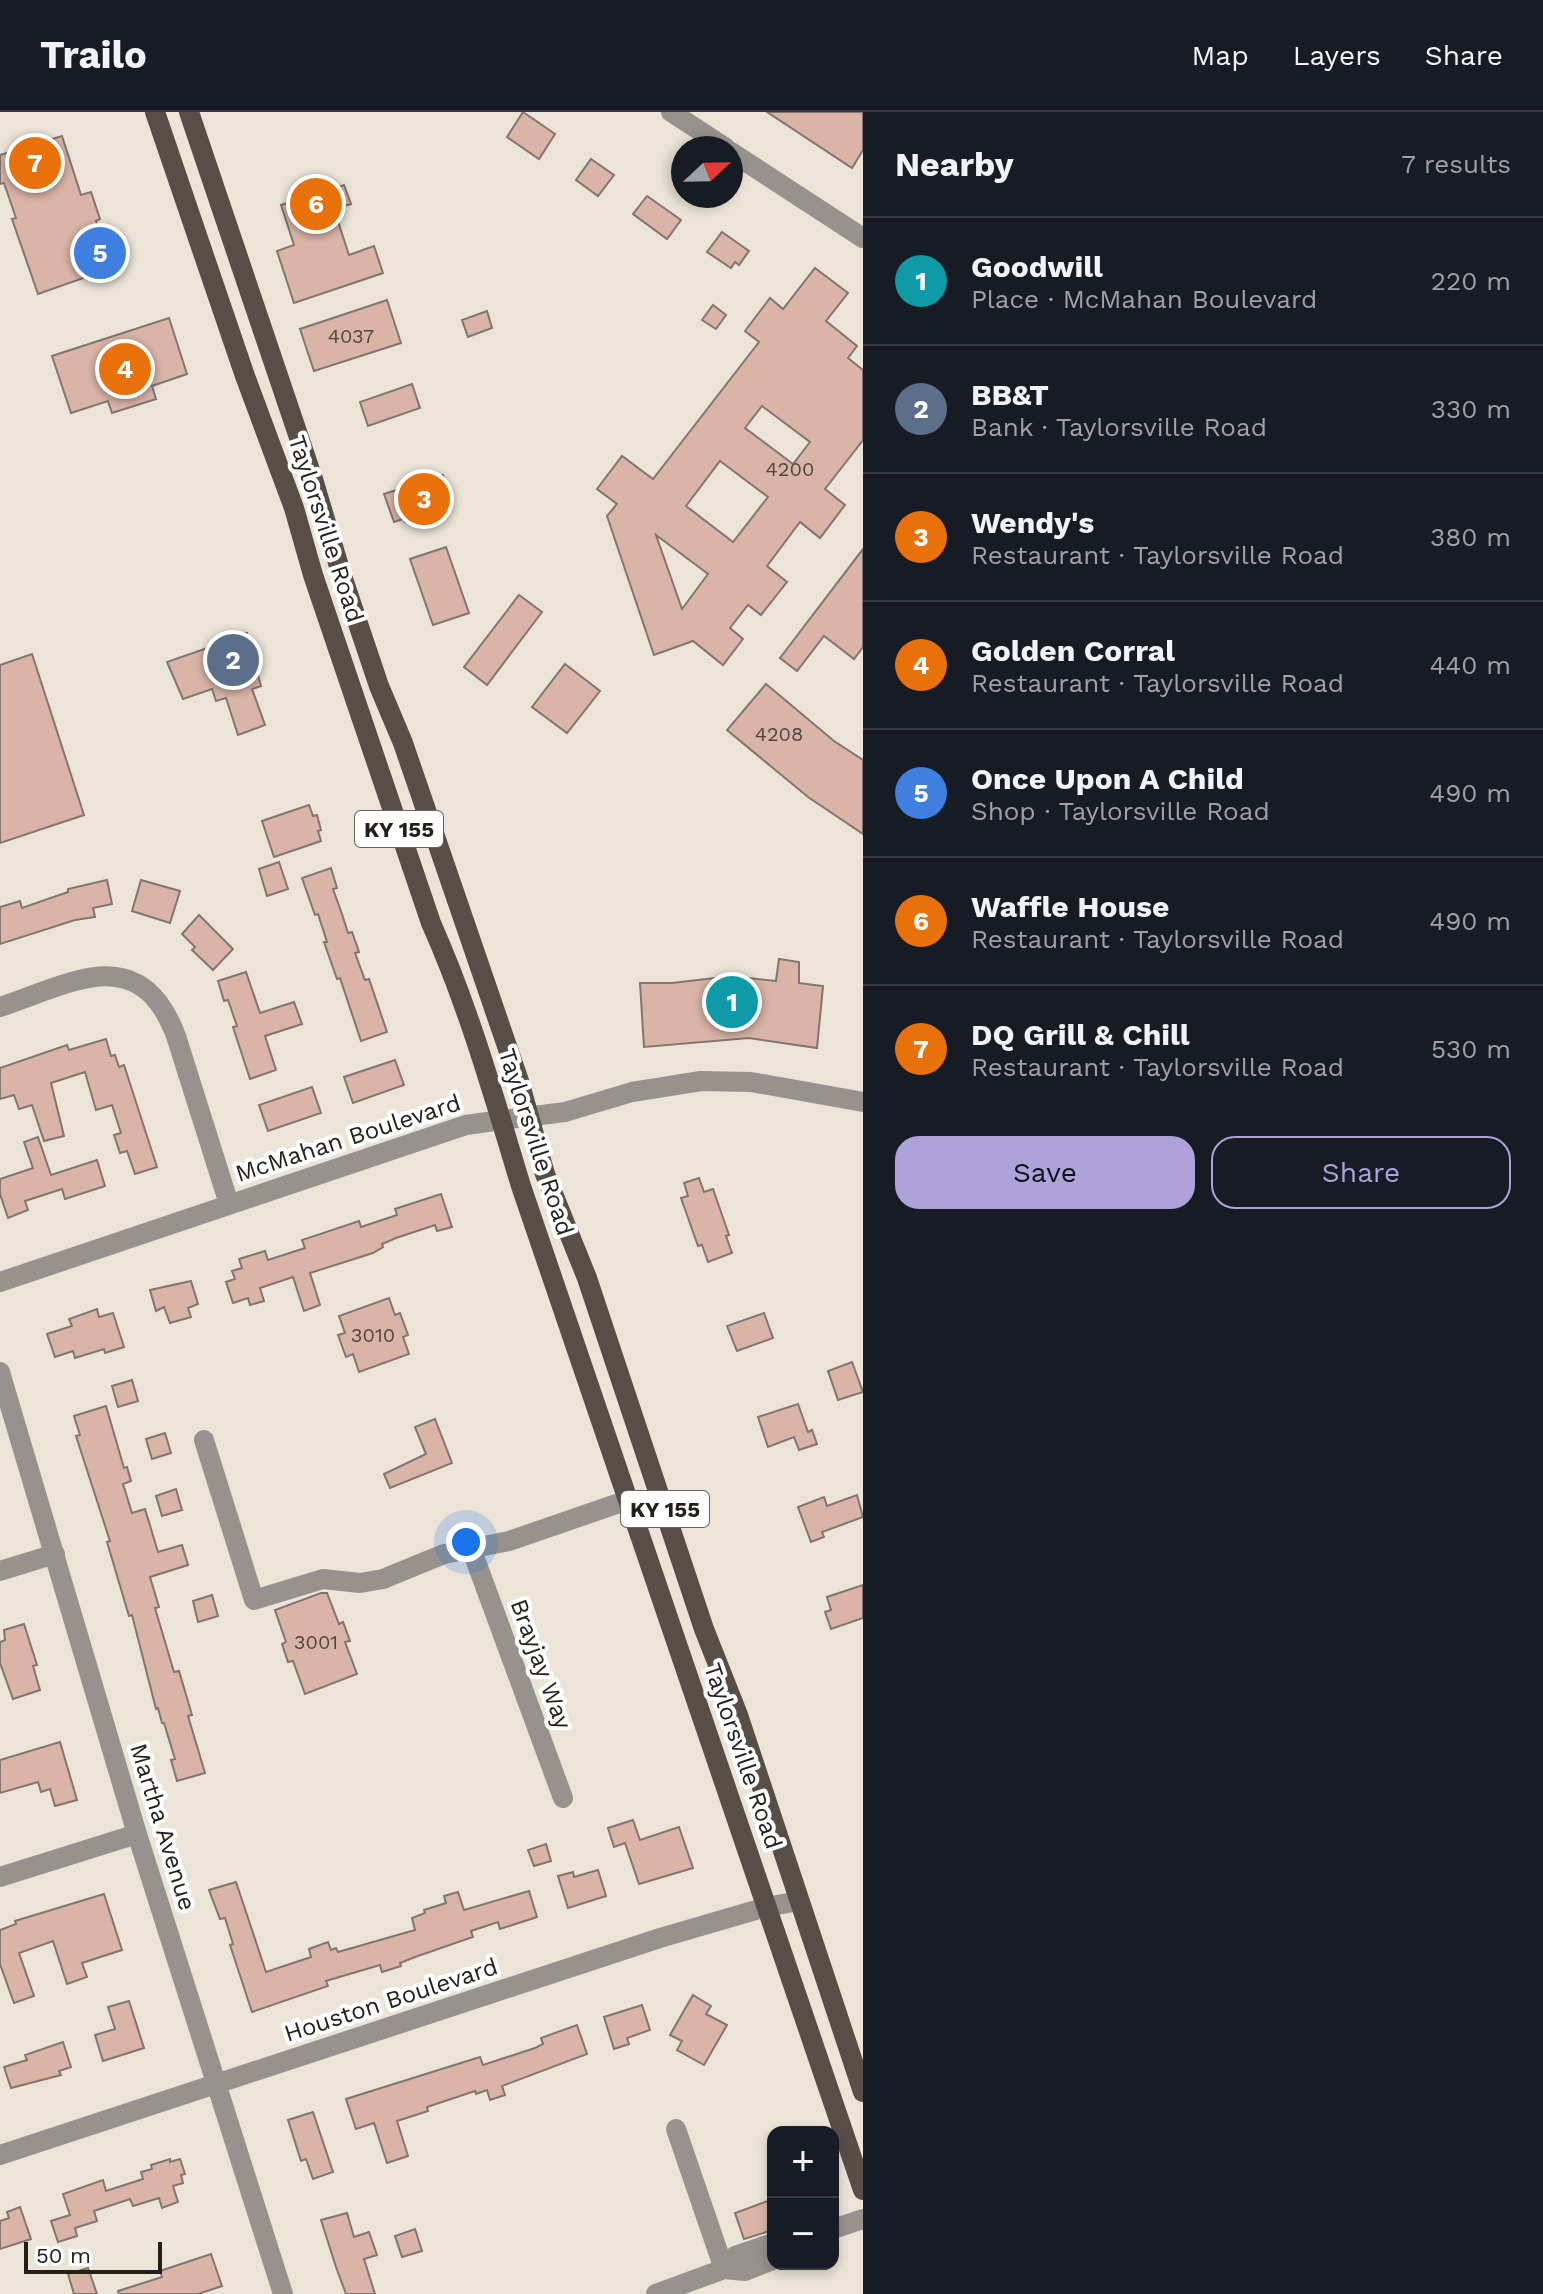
<!DOCTYPE html>
<meta charset="utf-8">
<style>
body{margin:0;font-family:"Work Sans",sans-serif;background:#242831;color:#f1f3f6}
.controls{position:absolute;right:24px;bottom:24px;display:grid;overflow:hidden;border-radius:16px;box-shadow:0 4px 12px #0003}
.controls button{width:72px;height:72px;display:grid;place-items:center;padding:0;border:0;border-bottom:2px solid #363941;background:#171b24;color:#f1f3f6;font:40px sans-serif}
.compass{position:absolute;left:671px;top:24px;width:72px;height:72px;border-radius:50%;background:#171b24;box-shadow:0 4px 12px #0003;rotate:68deg}
.scale{position:absolute;left:24px;bottom:20px;width:138px;box-sizing:border-box;padding-left:8px;border:4px solid #23201c;border-top:0;font-size:22px;line-height:28px;white-space:nowrap;color:#23201c;-webkit-text-stroke:6px #fff;paint-order:stroke}
.you{position:absolute;left:466px;top:1430px;width:28px;height:28px;margin:-20px;border:6px solid #fff;border-radius:50%;background:#1a73e8;box-shadow:0 0 0 12px #1a73e833}
.badge{display:grid;place-items:center;width:52px;height:52px;border-radius:50%;background:#aea2da;color:#fff;font-size:26px;font-weight:700}
.pin{position:absolute;translate:-50% -50%;border:4px solid #fff;box-shadow:0 2px 8px #0006}
.list{margin:0;padding:0;list-style:none}
h2{display:flex;justify-content:space-between;align-items:center;height:104px;margin:0;padding:0 32px;font-size:34px}
h2 small{font-size:26px;font-weight:400;color:#9ea1a6}
.list li{display:grid;grid-template-columns:52px 1fr auto;gap:24px;align-items:center;box-sizing:border-box;height:128px;padding:0 32px;border-top:2px solid #363941}
.list b{display:block;font-size:30px;white-space:nowrap}
.list p{margin:0;font-size:26px;white-space:nowrap;color:#9ea1a6}
.list em{font-size:26px;font-style:normal;color:#9ea1a6}
.actions{display:flex;gap:16px;padding:24px 32px}
.actions a{flex:1;padding:18px 0;border:2px solid #aea2da;border-radius:24px;text-align:center;font-size:28px;color:#aea2da}
.actions .main{background:#aea2da;color:#111}
.map{position:relative;flex:none;width:863px;height:2182px;overflow:hidden}
header{display:flex;align-items:center;gap:48px;box-sizing:border-box;height:112px;padding:0 40px;background:#171b24;border-bottom:2px solid #363941}
header strong{font-size:38px}
nav{display:flex;gap:44px;margin-inline-start:auto;font-size:28px}
main{display:flex}
aside{flex:1;background:#171b24}
.map>svg:first-child{display:block}
.building{fill:#dab5a7;stroke:#837570;stroke-width:2;fill-rule:evenodd}
.lines{fill:none;stroke-linecap:round;stroke-linejoin:round}
.minor{stroke:#97928e;stroke-width:20}
.tertiary{stroke:#97928e;stroke-width:20}
.primary{stroke:#574e47;stroke-width:20}
.labels{text-anchor:middle;dominant-baseline:central;stroke-width:8;stroke-linejoin:round;paint-order:stroke}
.number-label{font-size:20px;fill:#51453f}
.shield{fill:#fff;stroke:#656360;stroke-width:2}
.shield-label{font-size:22px;font-weight:bold;fill:#23201c}
.street-label{font-size:24px;fill:#23201c;stroke:#fff}
</style>
<header>
<strong>Trailo</strong>
<nav><a>Map</a><a>Layers</a><a>Share</a></nav>
</header>
<main>
<div class="map">
<svg width="863" height="2182" viewBox="0 0 863 2182">
<rect width="100%" height="100%" fill="#ebe4d7"/>
<g class="building">
<polygon points="523,0 555,22 539,47 507,25"/>
<polygon points="767,0 863,0 863,38 852,56"/>
<polygon points="62,24 81,83 91,80 100,107 96,109 112,156 38,182 12,107 16,106 4,71 0,72 0,43"/>
<polygon points="591,47 614,63 598,84 576,68"/>
<polygon points="344,73 351,92 334,97 349,143 374,134 383,161 294,191 277,139 294,133 281,93"/>
<polygon points="647,84 681,108 667,127 633,102"/>
<polygon points="722,120 749,139 739,153 735,150 731,156 707,140"/>
<path d="M 815,156 L 848,181 L 826,209 L 857,234 L 848,246 L 863,258 L 863,328 L 825,377 L 845,393 L 820,426 L 800,410 L 767,454 L 787,470 L 761,503 L 748,493 L 730,516 L 743,527 L 723,553 L 693,529 L 654,543 L 607,404 L 617,392 L 597,377 L 622,344 L 653,367 L 759,230 L 745,219 L 770,186 L 783,197 ZM 762,294 L 810,330 L 793,352 L 745,316 ZM 720,349 L 768,385 L 733,430 L 686,394 ZM 656,423 L 708,462 L 682,497 Z"/>
<polygon points="387,188 401,231 314,259 300,217"/>
<polygon points="713,193 726,203 716,217 702,208"/>
<polygon points="487,199 492,216 468,225 462,208"/>
<polygon points="169,206 187,262 152,274 156,287 112,301 108,289 71,301 52,244"/>
<polygon points="412,272 420,296 368,314 360,290"/>
<polygon points="443,363 452,391 423,401 424,404 405,410 403,407 394,410 384,382"/>
<polygon points="446,435 469,501 433,513 410,447"/>
<polygon points="863,437 863,535 854,547 824,524 797,559 780,546"/>
<polygon points="519,483 542,500 487,573 464,555"/>
<polygon points="247,521 253,562 257,560 261,574 252,577 265,613 238,623 226,586 216,589 212,577 183,587 167,550 213,534 213,527"/>
<polygon points="32,542 84,703 0,731 0,553"/>
<polygon points="565,552 600,579 567,621 532,595"/>
<polygon points="766,572 834,629 863,648 863,722 808,685 727,618"/>
<polygon points="309,693 313,704 317,703 321,718 318,719 321,729 274,745 262,709"/>
<polygon points="279,750 288,777 267,784 259,757"/>
<polygon points="331,756 337,776 333,777 342,802 348,821 352,820 359,840 355,841 365,868 369,867 387,920 361,929 340,866 337,867 324,830 327,830 318,802 315,803 302,766"/>
<polygon points="107,768 112,792 93,796 95,805 75,808 0,832 0,795 20,789 22,796 68,780 68,777"/>
<polygon points="141,768 180,779 170,811 132,799"/>
<polygon points="199,803 233,837 213,858 192,838 195,835 182,822"/>
<polygon points="779,847 799,850 799,871 823,874 817,936 749,926 644,935 640,871 672,871 732,864 776,869"/>
<polygon points="246,860 260,901 294,890 302,912 265,924 276,958 250,967 233,915 237,914 228,888 224,889 218,869"/>
<polygon points="106,927 111,944 115,943 119,955 124,953 157,1055 135,1062 127,1039 120,1041 114,1023 121,1021 112,993 96,998 85,960 51,971 64,1024 44,1029 32,993 19,997 14,983 0,987 0,956 67,933 69,938"/>
<polygon points="395,948 404,973 353,991 344,965"/>
<polygon points="312,975 321,1001 268,1019 259,993"/>
<polygon points="38,1025 51,1063 97,1048 105,1074 65,1087 62,1077 25,1089 28,1098 8,1106 0,1082 0,1067 33,1056 24,1030"/>
<polygon points="699,1066 704,1080 713,1077 729,1123 726,1124 732,1141 708,1150 702,1133 698,1134 681,1086 688,1084 684,1071"/>
<polygon points="441,1082 452,1115 437,1119 435,1113 396,1126 382,1132 383,1135 373,1141 310,1161 320,1193 304,1199 293,1165 260,1176 264,1189 250,1193 248,1186 233,1191 226,1170 235,1167 232,1159 242,1156 239,1147 265,1139 268,1148 305,1136 302,1128 359,1109 361,1115 397,1103 395,1097"/>
<polygon points="191,1169 198,1192 188,1196 191,1205 170,1211 164,1195 156,1199 150,1178"/>
<polygon points="389,1186 395,1203 400,1201 408,1223 403,1225 409,1242 359,1260 353,1242 346,1245 338,1223 345,1221 339,1204"/>
<polygon points="97,1197 99,1205 113,1201 124,1235 105,1241 104,1237 75,1246 73,1239 55,1245 47,1222 72,1214 69,1207"/>
<polygon points="764,1201 773,1226 737,1239 727,1214"/>
<polygon points="852,1250 863,1280 838,1288 828,1259"/>
<polygon points="132,1268 138,1289 118,1295 112,1274"/>
<polygon points="798,1292 808,1320 812,1318 817,1332 799,1338 794,1325 768,1335 758,1305"/>
<polygon points="106,1294 124,1356 127,1355 131,1369 123,1372 132,1401 145,1397 158,1440 182,1433 188,1453 150,1465 159,1495 155,1496 174,1560 179,1559 192,1603 188,1604 205,1661 177,1669 171,1648 175,1647 164,1611 162,1611 158,1596 156,1597 132,1503 129,1504 107,1430 110,1429 76,1324 80,1323 74,1304"/>
<polygon points="435,1307 452,1351 390,1376 384,1362 426,1342 415,1315"/>
<polygon points="165,1321 171,1341 152,1347 146,1327"/>
<polygon points="176,1377 182,1398 162,1404 156,1384"/>
<polygon points="857,1383 863,1405 822,1420 824,1425 811,1430 798,1395 824,1385 827,1394"/>
<polygon points="863,1473 863,1506 831,1517 825,1500 831,1498 827,1485"/>
<polygon points="321,1481 327,1481 339,1512 343,1510 350,1529 345,1530 357,1562 305,1582 293,1549 288,1550 282,1532 286,1530 275,1498"/>
<polygon points="212,1483 218,1504 198,1510 193,1489"/>
<polygon points="24,1512 37,1553 33,1554 40,1578 13,1587 0,1551 0,1530 5,1528 4,1518"/>
<polygon points="60,1630 77,1688 55,1694 50,1677 41,1680 38,1670 0,1681 0,1648"/>
<polygon points="633,1708 640,1728 679,1715 693,1756 639,1772 625,1731 614,1735 608,1716"/>
<polygon points="546,1732 551,1749 534,1754 528,1738"/>
<polygon points="598,1758 606,1784 568,1796 558,1764 573,1760 574,1765"/>
<polygon points="236,1770 266,1860 311,1845 309,1837 328,1830 331,1838 336,1836 338,1840 415,1818 412,1806 425,1801 424,1798 446,1791 444,1784 458,1780 464,1798 529,1779 537,1805 500,1817 498,1810 471,1819 473,1825 415,1845 400,1851 401,1854 382,1860 380,1853 326,1869 328,1874 252,1900 230,1833 233,1832 225,1806 220,1807 209,1778"/>
<polygon points="104,1782 122,1838 82,1851 87,1865 67,1872 53,1829 19,1841 34,1884 14,1891 0,1852 0,1818 16,1812 15,1809"/>
<polygon points="693,1883 711,1894 706,1902 727,1913 704,1953 677,1938 682,1929 670,1923"/>
<polygon points="129,1889 144,1936 103,1949 95,1923 115,1917 108,1895"/>
<polygon points="642,1893 650,1918 627,1926 629,1932 614,1937 604,1905"/>
<polygon points="577,1913 587,1942 502,1974 505,1983 490,1988 487,1978 476,1982 475,1979 427,1995 428,1999 397,2009 408,2044 387,2051 374,2011 356,2017 346,1987 480,1945 483,1953 535,1936 543,1932 541,1926"/>
<polygon points="63,1930 71,1955 59,1959 61,1963 11,1976 4,1955 27,1948 25,1943"/>
<polygon points="313,2000 333,2060 313,2067 306,2047 301,2049 288,2008"/>
<polygon points="170,2047 170,2050 180,2047 185,2062 181,2063 183,2071 173,2074 178,2090 162,2096 159,2086 133,2094 130,2087 94,2099 97,2109 75,2116 77,2124 58,2130 51,2109 70,2103 63,2082 103,2068 106,2079 143,2067 141,2060 152,2057 151,2053"/>
<polygon points="773,2087 773,2118 744,2127 735,2101"/>
<polygon points="20,2095 31,2127 0,2137 0,2109 9,2106 7,2100"/>
<polygon points="347,2101 354,2125 369,2120 377,2143 364,2147 375,2182 346,2182 336,2155 321,2108"/>
<polygon points="415,2117 422,2139 402,2145 395,2124"/>
<polygon points="211,2142 222,2174 198,2182 119,2182 118,2179 162,2165 160,2159"/>
<polygon points="88,2156 97,2182 74,2182 68,2162"/>
</g>
<g class="lines">
<g class="minor">
<path d="M 0,895 C 72,871 140,828 176,924 L 229,1092"/>
<polyline points="0,1170 466,1013 502,1008"/>
<polyline points="0,1260 137,1722 283,2182"/>
<polyline points="204,1328 254,1488 323,1467 360,1471 383,1467 444,1442 509,1429 628,1388"/>
<polyline points="471,1436 563,1686"/>
<polyline points="0,1459 55,1442"/>
<polyline points="0,1765 137,1722"/>
<polyline points="676,2017 724,2157"/>
<polyline points="0,2043 660,1826 766,1795 799,1789"/>
<polyline points="833,2117 863,2107"/>
<polyline points="724,2157 735,2144 773,2131"/>
<polyline points="656,2182 724,2157 745,2159 773,2148"/>
</g>
<g class="tertiary">
<polyline points="671,0 726,36"/>
<polyline points="731,40 863,126"/>
<polyline points="502,1008 565,1000 632,980 701,969 751,970 863,990"/>
</g>
<g class="primary">
<path d="M 155,0 L 245,264 L 294,396 L 313,463 L 431,811 C 469,896 494,985 521,1074 L 863,2078"/>
<polyline points="189,0 313,367 341,461 379,574 403,631 519,969 545,1062 587,1166 704,1517 738,1603 863,1980"/>
</g>
</g>
<g class="labels">
<g class="number-label">
<text x="351" y="224">4037</text>
<text x="790" y="357">4200</text>
<text x="779" y="622">4208</text>
<text x="373" y="1223">3010</text>
<text x="316" y="1530">3001</text>
</g>
<g class="shield">
<rect x="355" y="699" width="88" height="36" rx="6"/>
<rect x="621" y="1379" width="88" height="36" rx="6"/>
</g>
<g class="shield-label">
<text x="399" y="717">KY 155</text>
<text x="665" y="1397">KY 155</text>
</g>
<g class="street-label">
<text transform="translate(326 417) rotate(72)">Taylorsville Road</text>
<text transform="translate(348 1026) rotate(-18)">McMahan Boulevard</text>
<text transform="translate(536 1030) rotate(72)">Taylorsville Road</text>
<text transform="translate(541 1552) rotate(70)">Brayjay Way</text>
<text transform="translate(743 1644) rotate(71)">Taylorsville Road</text>
<text transform="translate(163 1715) rotate(73)">Martha Avenue</text>
<text transform="translate(391 1888) rotate(-18)">Houston Boulevard</text>
</g>
</g>
</svg>
<div class="controls">
<button>+</button>
<button>−</button>
</div>
<svg class="compass" viewBox="-18 -18 36 36"><path d="M0-13l5 13h-10z" fill="#e53935"/><path d="M0 13l5-13h-10z" fill="#9ea1a6"/></svg>
<div class="scale">50 m</div>
<div class="you"></div>
<div class="pin badge" style="left:732px;top:890px;background:#0f9aa8">1</div>
<div class="pin badge" style="left:233px;top:548px;background:#5c6f8a">2</div>
<div class="pin badge" style="left:424px;top:387px;background:#e8710a">3</div>
<div class="pin badge" style="left:125px;top:257px;background:#e8710a">4</div>
<div class="pin badge" style="left:100px;top:141px;background:#3f7fe0">5</div>
<div class="pin badge" style="left:316px;top:92px;background:#e8710a">6</div>
<div class="pin badge" style="left:35px;top:51px;background:#e8710a">7</div>
</div>
<aside>
<h2>Nearby<small>7 results</small></h2>
<ul class="list">
<li><span class="badge" style="background:#0f9aa8">1</span><div><b>Goodwill</b><p>Place · McMahan Boulevard</p></div><em>220 m</em></li>
<li><span class="badge" style="background:#5c6f8a">2</span><div><b>BB&amp;T</b><p>Bank · Taylorsville Road</p></div><em>330 m</em></li>
<li><span class="badge" style="background:#e8710a">3</span><div><b>Wendy's</b><p>Restaurant · Taylorsville Road</p></div><em>380 m</em></li>
<li><span class="badge" style="background:#e8710a">4</span><div><b>Golden Corral</b><p>Restaurant · Taylorsville Road</p></div><em>440 m</em></li>
<li><span class="badge" style="background:#3f7fe0">5</span><div><b>Once Upon A Child</b><p>Shop · Taylorsville Road</p></div><em>490 m</em></li>
<li><span class="badge" style="background:#e8710a">6</span><div><b>Waffle House</b><p>Restaurant · Taylorsville Road</p></div><em>490 m</em></li>
<li><span class="badge" style="background:#e8710a">7</span><div><b>DQ Grill &amp; Chill</b><p>Restaurant · Taylorsville Road</p></div><em>530 m</em></li>
</ul>
<div class="actions"><a class="main">Save</a><a>Share</a></div>
</aside>
</main>
